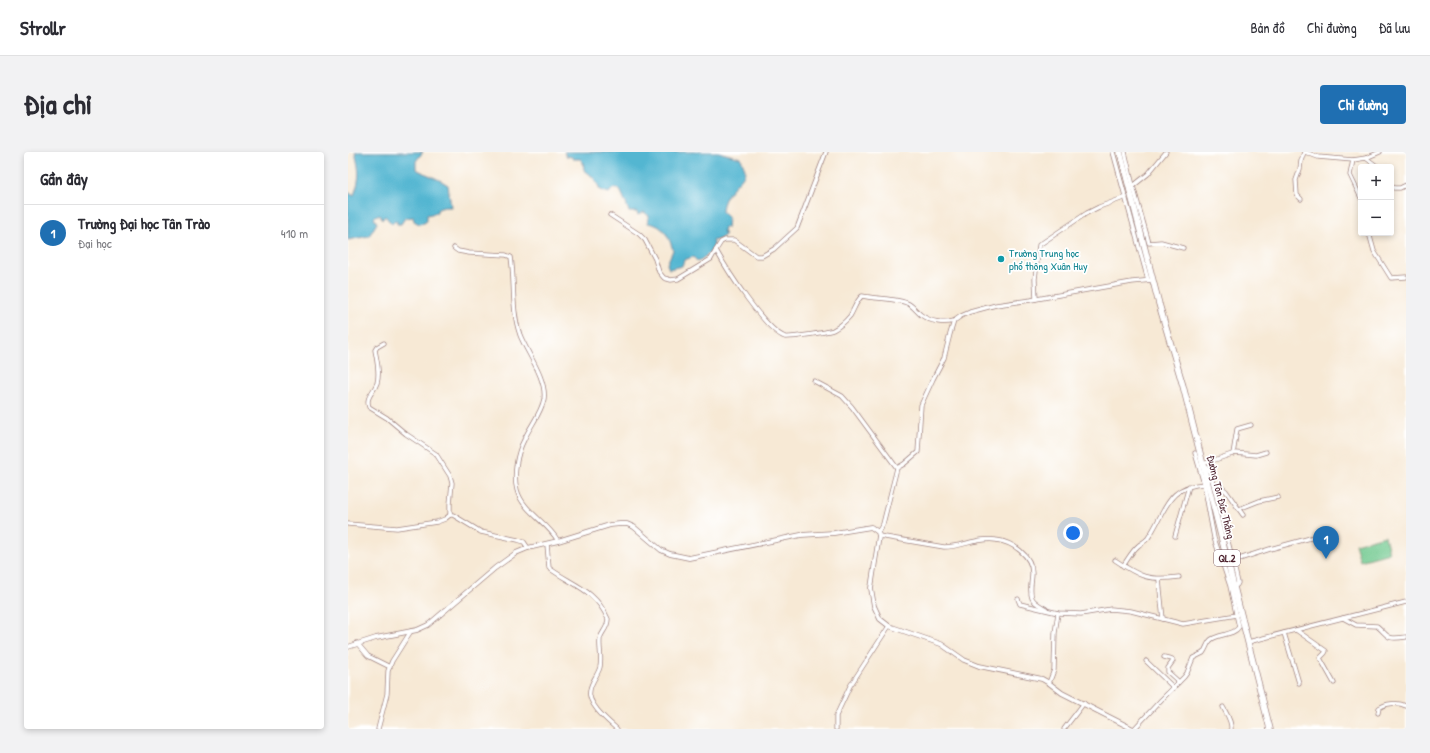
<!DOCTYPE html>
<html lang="vi">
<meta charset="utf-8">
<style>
body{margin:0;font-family:"Patrick Hand",sans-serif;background:#f2f2f3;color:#2b2b33}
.controls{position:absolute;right:12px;top:12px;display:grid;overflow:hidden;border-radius:4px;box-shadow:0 2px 6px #0003}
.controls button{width:36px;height:36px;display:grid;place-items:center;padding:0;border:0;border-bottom:1px solid #e1e1e2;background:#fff;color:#2b2b33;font:20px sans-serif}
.you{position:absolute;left:725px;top:381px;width:14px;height:14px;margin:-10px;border:3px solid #fff;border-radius:50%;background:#1a73e8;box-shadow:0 0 0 6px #1a73e833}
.badge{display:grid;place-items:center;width:26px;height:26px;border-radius:50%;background:#1f6fb2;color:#fff;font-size:13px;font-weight:700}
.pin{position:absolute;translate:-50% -33px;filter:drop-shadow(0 1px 2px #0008)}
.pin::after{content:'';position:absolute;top:21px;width:14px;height:12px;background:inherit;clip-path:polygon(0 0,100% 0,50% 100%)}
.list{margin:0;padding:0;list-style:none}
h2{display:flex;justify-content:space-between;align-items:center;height:52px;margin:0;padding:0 16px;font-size:17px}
h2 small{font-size:13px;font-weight:400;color:#7c7c81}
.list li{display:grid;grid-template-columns:26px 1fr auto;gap:12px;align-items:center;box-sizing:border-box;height:56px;padding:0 16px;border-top:1px solid #e1e1e2}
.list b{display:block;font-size:15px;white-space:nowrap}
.list p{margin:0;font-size:13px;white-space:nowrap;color:#7c7c81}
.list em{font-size:13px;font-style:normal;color:#7c7c81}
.map{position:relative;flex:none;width:1058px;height:577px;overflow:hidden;border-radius:4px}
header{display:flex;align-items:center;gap:24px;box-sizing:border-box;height:56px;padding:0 20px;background:#fff;border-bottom:1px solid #e1e1e2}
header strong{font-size:19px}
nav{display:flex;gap:22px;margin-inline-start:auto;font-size:14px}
.intro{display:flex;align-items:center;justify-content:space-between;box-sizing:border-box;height:96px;padding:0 24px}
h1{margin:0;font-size:28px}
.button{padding:10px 18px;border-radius:4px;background:#1f6fb2;color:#fff;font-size:14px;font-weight:700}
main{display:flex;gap:24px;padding:0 24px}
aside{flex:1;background:#fff;border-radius:4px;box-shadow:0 2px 6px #0003}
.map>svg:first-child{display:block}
.green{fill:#71c98f;stroke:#5e745d}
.water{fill:#52b6d1;stroke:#4e6a7e}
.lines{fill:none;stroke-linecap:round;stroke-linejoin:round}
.minor-tunnel{stroke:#d4c1b3;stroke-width:3.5;stroke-dasharray:3.5 2;stroke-linecap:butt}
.minor-casing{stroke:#a08480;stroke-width:5}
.tertiary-casing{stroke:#a08480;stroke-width:5.5}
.trunk-casing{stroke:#a08480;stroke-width:7}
.minor{stroke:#fff;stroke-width:3.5}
.tertiary{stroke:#fff;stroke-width:4}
.trunk{stroke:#fff;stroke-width:5.5}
.culture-dot{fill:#0f9aa8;stroke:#fff;stroke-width:1.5}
.labels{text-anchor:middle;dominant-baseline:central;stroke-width:3.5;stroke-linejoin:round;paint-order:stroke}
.shield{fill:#fff;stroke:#80626b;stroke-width:1}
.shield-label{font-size:10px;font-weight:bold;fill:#4a1f2b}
.culture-label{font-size:11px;fill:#0d838f;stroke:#fff;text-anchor:start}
.street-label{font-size:11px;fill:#4a1f2b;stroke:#fff}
</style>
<header>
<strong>Strollr</strong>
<nav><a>Bản đồ</a><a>Chỉ đường</a><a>Đã lưu</a></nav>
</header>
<div class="intro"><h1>Địa chỉ</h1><a class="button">Chỉ đường</a></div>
<main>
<aside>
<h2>Gần đây<small></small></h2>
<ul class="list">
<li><span class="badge">1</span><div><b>Trường Đại học Tân Trào</b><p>Đại học</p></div><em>410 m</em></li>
</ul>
</aside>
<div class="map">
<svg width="1058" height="577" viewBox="0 0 1058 577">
<rect width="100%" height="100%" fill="#fff"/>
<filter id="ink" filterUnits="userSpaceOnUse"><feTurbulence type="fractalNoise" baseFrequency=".025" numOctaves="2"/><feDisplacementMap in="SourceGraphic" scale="8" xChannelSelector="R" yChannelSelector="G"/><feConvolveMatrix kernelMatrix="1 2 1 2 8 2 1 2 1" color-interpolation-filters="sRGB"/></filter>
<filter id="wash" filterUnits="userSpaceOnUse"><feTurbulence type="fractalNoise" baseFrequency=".012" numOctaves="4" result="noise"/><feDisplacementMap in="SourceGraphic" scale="16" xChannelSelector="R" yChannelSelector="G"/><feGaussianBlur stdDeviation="0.9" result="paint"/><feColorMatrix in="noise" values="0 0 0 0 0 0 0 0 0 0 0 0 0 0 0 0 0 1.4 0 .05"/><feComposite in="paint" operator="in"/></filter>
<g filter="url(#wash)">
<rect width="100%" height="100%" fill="#f7e9d5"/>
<polygon class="green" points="1037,384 1041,401 1012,409 1007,392"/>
<g class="water">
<path d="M 7,0 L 75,0 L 68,9 L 68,17 C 79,23 90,26 100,33 L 103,55 L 96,55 L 90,57 L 88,61 L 79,63 L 79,69 L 76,71 L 71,72 L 66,69 L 65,65 L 57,66 L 53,72 L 49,72 L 49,69 L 47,68 L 44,72 L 37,64 L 34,68 L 33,64 L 29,63 L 26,66 L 29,71 L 21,84 L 0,88 L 0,40 L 6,44 C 7,38 10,34 10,29 C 12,19 9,9 7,0 Z"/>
<path d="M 216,0 L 370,0 L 393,6 C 394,10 397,15 397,18 C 398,28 374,39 374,60 L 380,65 L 379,76 L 376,75 L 375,79 L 377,83 L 372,87 L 364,89 L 366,93 L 364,99 L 350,110 L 345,105 L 336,108 L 334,114 L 321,117 L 319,112 L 325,98 C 321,85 316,73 300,71 L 301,64 L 296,60 L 290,63 L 289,60 L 281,60 C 280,56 274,41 272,38 L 267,36 L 264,37 L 261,41 L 252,38 C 249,29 244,23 236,18 L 235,10 L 232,7 L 225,7 L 224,5 L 218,4 Z"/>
</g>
</g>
<g filter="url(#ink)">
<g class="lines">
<polyline class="minor-tunnel" points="868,375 874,374"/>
<defs>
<g id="minor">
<polyline points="765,0 800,128"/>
<polyline points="777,0 785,34 801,91 813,90 835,96"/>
<polyline points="957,0 970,5 1005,8 1018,6 1032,0"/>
<polyline points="1018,6 1030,15"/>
<polyline points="1005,8 1002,23 1013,46"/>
<polyline points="1043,33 1046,36 1052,36 1058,33"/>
<polyline points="785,34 800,22 818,0"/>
<polyline points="953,47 949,43 948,28 952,17 953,9 956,0"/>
<polyline points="262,63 291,82 297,88 307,107 311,120 316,126 323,128 330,127 363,107 368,98 373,90 377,88 386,88 408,104 414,104 426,97 449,76 478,0"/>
<polyline points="1021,81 1026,99 1043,126 1058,125"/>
<path d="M 106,96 L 110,99 L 121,101 L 158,103 L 163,105 C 167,131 163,157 172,183 C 179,201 199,227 196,247 C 193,262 182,274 176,288 C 169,301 165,323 169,338 C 175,360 200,370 210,389"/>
<path d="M 368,98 C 379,118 417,178 437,185 C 443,186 480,180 485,178 C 491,175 497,170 502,164 C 506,158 508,149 514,144 C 528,147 550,146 561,152 C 566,155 569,160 573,163 C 583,170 596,172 606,169"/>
<polyline points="688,147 687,127 691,93 739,61 751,55 778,45"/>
<path d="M 36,191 L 29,195 L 27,198 C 29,209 32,221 29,231 C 26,240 17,245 21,255 L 39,266 L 58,282 L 88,302 L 102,324 L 104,331 L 102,352 L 102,363"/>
<polyline points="466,229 494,244 504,255 549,316"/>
<polyline points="885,302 889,277 903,273"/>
<polyline points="855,312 887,301 908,303 918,300"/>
<polyline points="855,314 859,315 862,320 885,409"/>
<polyline points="866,335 874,336 878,339 895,363"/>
<polyline points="891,357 911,349 930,345"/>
<polyline points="0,372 49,376 89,370 97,367 102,363 105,363 133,380 170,388 176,390 180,396"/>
<polyline points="530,380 535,372 549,316 556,312 570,300 573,253 585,227 596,206 602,182 606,169 613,164 622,160 648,153 683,148 784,130 805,128"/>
<path d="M 531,384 L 596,395 C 614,395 630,385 648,388 C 664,390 684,403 684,421 C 684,429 681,439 684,446 C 686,451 693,454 698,457"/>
<polyline points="827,384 841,334"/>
<path d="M 199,392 L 201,416 C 224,433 247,437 260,467 C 260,477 253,480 252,487 C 251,496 254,505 252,515 C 250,523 243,530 242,538 C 238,551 260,569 269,577"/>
<path d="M 767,408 C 792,425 800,429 831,425"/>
<path d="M 775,414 C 780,407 784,399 790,394 C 793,391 797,390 800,386 C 818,360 818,333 858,332"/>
<polyline points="811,428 815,467"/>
<polyline points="885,434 889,433 890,431 885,409 922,397 981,381"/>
<polyline points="670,447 672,452 710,461 733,462 763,457 783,459 835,472 889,463"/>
<path d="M 995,466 L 1008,473 L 1029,474 C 1042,485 1038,488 1058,485"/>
<polyline points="948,478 978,499 977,501 972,506 986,531"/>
<polyline points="936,481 951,531"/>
<polyline points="900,490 1058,450"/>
<polyline points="9,491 20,504 42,515"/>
<polyline points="816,505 824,507 825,509 820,516 820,520 831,530"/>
<polyline points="798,509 826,536"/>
<polyline points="701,531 706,518 707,481 710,461"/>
<path d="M 875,555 C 878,561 884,569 883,577"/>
<path d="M 1030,561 L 1031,556 C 1038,551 1050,550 1058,554"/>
<polyline points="30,577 39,542 40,519 44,509 63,479"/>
<polyline points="488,577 488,564 502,534 541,474"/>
<polyline points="716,577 736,551"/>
<path d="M 786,577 L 813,548 L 836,525 L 839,521 L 845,506 L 855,501 C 859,496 859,490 864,487 C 872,482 886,483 891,475 L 882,434 L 866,386 L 856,332 L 847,301"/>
</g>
<polyline id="tertiary" points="0,495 28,486 69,478 80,473 147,416 168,401 180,396 210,389 262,373 272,372 279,372 286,375 313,398 322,402 341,406 453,383 486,381 523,375 530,380 531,384 523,436 526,454 532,467 541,474 593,492 616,508 631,514 694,527 701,531 714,541 785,577"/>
<polyline id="trunk" points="772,0 811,152 835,234 922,577"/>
</defs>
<use href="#minor" class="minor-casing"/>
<use href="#tertiary" class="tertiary-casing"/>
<use href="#trunk" class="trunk-casing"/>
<use href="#minor" class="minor"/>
<use href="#tertiary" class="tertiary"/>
<use href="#trunk" class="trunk"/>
</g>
</g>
<circle class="culture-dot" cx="653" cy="107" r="4"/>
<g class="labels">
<rect class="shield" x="866" y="398" width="26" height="16" rx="3"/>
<g class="shield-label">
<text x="879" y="406">QL.2</text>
</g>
<g class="culture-label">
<text x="661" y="101">Trường Trung học<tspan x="661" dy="13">phổ thông Xuân Huy</tspan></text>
</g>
<g class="street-label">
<text transform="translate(873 345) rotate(76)">Đường Tôn Đức Thắng</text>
</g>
</g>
</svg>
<div class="controls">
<button>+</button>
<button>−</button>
</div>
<div class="you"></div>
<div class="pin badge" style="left:978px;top:407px">1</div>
</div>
</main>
